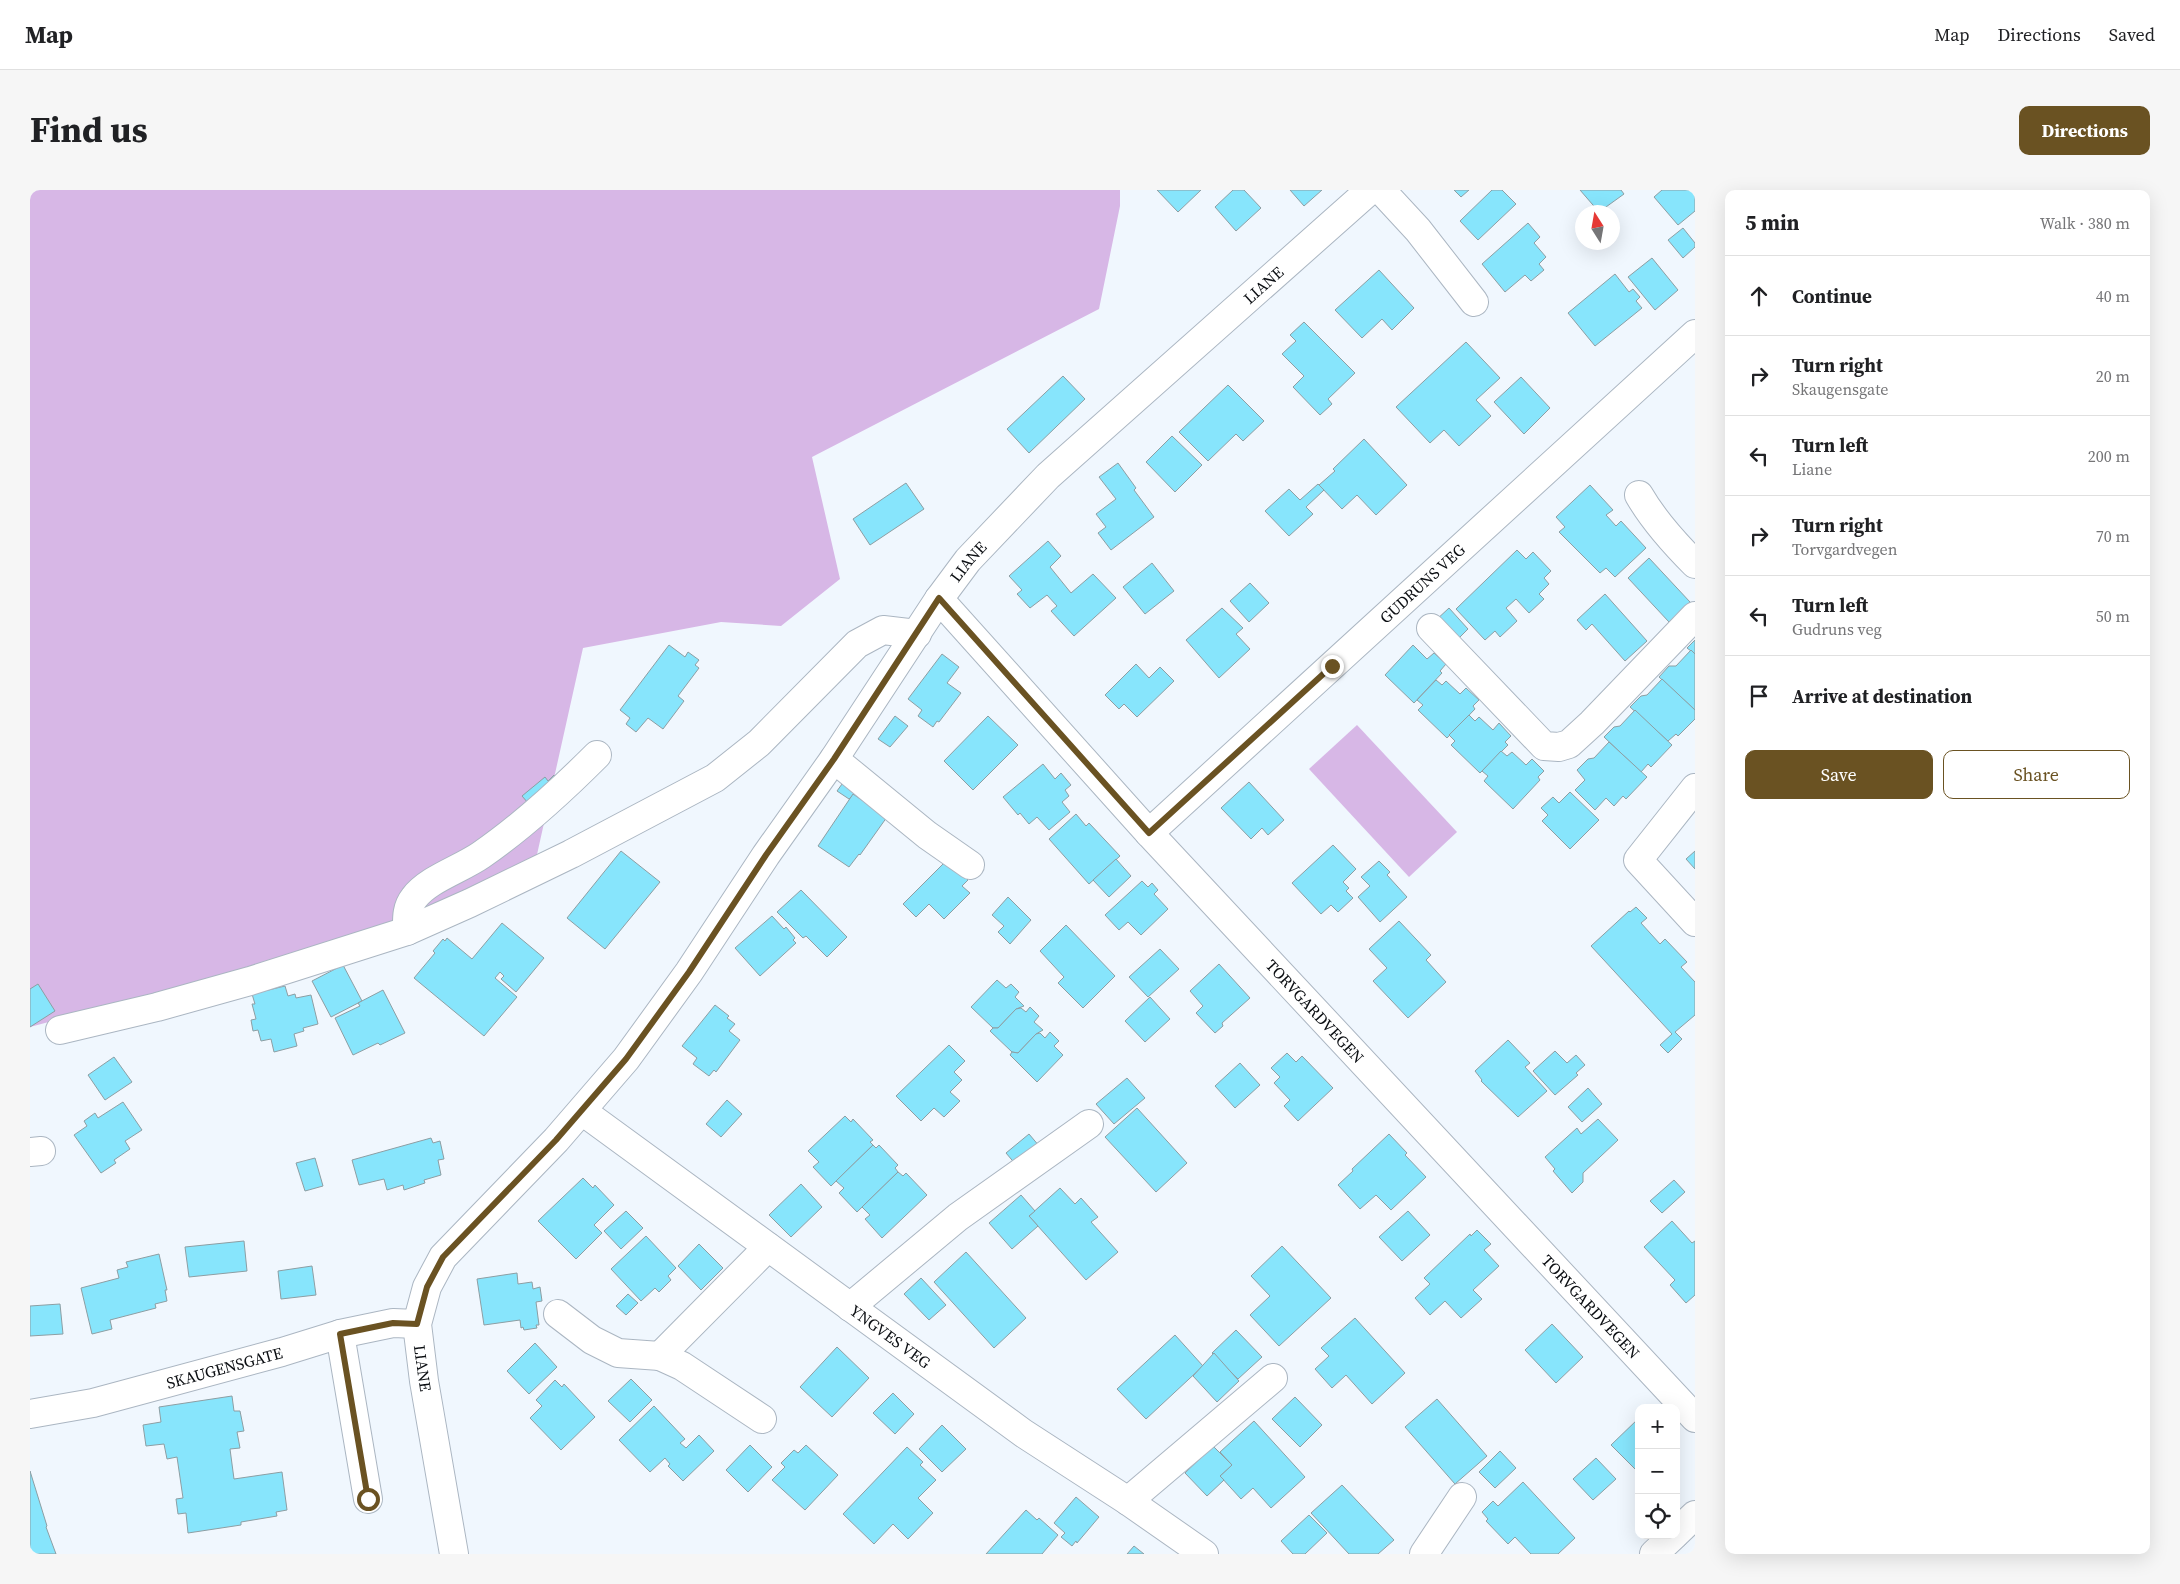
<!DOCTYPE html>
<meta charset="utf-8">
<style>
body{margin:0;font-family:"Source Serif 4",serif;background:#f6f6f6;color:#202124}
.controls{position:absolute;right:15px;bottom:15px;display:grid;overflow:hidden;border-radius:10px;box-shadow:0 5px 20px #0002}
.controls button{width:45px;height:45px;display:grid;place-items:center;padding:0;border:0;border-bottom:1px solid #e0e0e0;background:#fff;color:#202124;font:25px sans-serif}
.compass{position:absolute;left:1545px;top:15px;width:45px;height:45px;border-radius:50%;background:#fff;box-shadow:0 5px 20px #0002;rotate:349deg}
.stop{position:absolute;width:15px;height:15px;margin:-11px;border:4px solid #6a5222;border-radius:50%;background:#fff}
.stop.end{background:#6a5222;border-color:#fff;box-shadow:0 1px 5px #0008}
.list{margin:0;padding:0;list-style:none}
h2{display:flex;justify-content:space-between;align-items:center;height:65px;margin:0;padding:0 20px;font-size:21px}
h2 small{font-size:16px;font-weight:400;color:#757577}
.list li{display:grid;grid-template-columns:32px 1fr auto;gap:15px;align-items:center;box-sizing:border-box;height:80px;padding:0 20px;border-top:1px solid #e0e0e0}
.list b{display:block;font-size:19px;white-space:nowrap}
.list p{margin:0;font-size:16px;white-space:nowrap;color:#757577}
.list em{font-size:16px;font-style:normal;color:#757577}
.actions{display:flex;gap:10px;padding:15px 20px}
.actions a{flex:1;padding:11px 0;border:1px solid #6a5222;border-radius:10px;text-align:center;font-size:18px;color:#6a5222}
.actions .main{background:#6a5222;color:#fff}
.icon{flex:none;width:28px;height:28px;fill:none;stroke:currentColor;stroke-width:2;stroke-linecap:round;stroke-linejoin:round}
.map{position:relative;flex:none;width:1665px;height:1364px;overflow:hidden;border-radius:10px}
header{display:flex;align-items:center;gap:30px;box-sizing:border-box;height:70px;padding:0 25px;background:#fff;border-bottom:1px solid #e0e0e0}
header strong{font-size:24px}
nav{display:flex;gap:28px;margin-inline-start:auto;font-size:18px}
.intro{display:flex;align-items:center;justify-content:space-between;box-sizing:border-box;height:120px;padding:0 30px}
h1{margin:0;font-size:35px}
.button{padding:12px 22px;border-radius:10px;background:#6a5222;color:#fff;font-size:18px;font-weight:700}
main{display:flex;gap:30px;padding:0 30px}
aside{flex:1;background:#fff;border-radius:10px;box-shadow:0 5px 20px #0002}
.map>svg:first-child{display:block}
.green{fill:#d7b7e6}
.building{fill:#87e5fc;stroke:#8d9ea3}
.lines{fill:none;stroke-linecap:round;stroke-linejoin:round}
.minor-casing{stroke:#abb6c2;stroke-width:30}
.minor{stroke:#fff;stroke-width:28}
.route{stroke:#6a5222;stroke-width:6}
.labels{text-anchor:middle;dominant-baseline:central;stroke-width:4.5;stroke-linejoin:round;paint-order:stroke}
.street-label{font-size:16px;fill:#0b0e12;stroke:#fff}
</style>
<header>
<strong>Map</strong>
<nav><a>Map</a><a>Directions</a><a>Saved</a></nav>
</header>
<div class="intro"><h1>Find us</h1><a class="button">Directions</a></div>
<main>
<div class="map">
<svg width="1665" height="1364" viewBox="0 0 1665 1364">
<rect width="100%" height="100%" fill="#f0f7fe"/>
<g class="green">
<polygon points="0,0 1090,0 1090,16 1069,119 782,267 810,389 751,436 691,432 553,458 504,678 280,762 0,837"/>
<polygon points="1327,535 1427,642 1379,687 1279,579"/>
</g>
<g class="building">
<polygon points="1127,0 1171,0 1148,22"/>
<polygon points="1203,0 1214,0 1231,18 1206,41 1185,17"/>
<polygon points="1260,0 1292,0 1274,16"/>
<polygon points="1424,0 1439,0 1431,7"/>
<polygon points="1462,0 1472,0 1486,14 1448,50 1430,31"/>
<polygon points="1550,0 1591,0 1594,4 1569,22"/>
<polygon points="1632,0 1662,0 1665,4 1665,21 1648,35 1624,7"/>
<polygon points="1498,33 1510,47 1504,53 1516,67 1509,74 1514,80 1501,91 1495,85 1475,102 1452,74"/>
<polygon points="1653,38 1665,53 1665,57 1653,68 1638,50"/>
<polygon points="1622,68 1648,100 1625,120 1598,87"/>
<polygon points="1349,80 1384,118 1362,140 1352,129 1332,148 1305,120"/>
<polygon points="1585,84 1599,102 1603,99 1610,107 1606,111 1612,118 1565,156 1538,123"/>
<polygon points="1274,132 1325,183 1298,209 1302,214 1290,225 1263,197 1274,186 1252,164 1266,151 1260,145"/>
<polygon points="1436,152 1470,188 1446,210 1461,226 1429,256 1414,240 1400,253 1366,217"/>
<polygon points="1033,186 1055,209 999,263 977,239"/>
<polygon points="1491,187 1520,218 1494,244 1464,212"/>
<polygon points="1198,195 1234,231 1213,251 1206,244 1178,271 1149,242"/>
<polygon points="1142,246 1172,275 1145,302 1116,272"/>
<polygon points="1334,249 1377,295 1346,325 1327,305 1312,319 1289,295 1305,281 1303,279"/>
<polygon points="1088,273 1106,298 1104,300 1124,327 1081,360 1068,343 1076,337 1066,324 1086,309 1069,287"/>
<polygon points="876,293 894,319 840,355 823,329"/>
<polygon points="1288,294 1294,300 1276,317 1283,324 1259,346 1235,321 1259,299 1270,310"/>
<polygon points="1560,295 1583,320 1576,325 1586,336 1591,331 1616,358 1585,387 1576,378 1570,383 1529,342 1535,337 1526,327"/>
<polygon points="1018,351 1031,366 1020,377 1041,403 1063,384 1086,408 1044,446 1021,421 1027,416 1017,405 1000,418 987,404 992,400 979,386"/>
<polygon points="1487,360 1496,369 1503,362 1521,381 1514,388 1519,394 1509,404 1514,409 1499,423 1486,409 1476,418 1487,431 1470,447 1465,441 1455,450 1426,419"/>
<polygon points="1619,368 1660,412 1639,432 1598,388"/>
<polygon points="1122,373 1144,401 1115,424 1093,397"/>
<polygon points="1220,393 1239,413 1219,432 1200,411"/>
<polygon points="1575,404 1617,451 1595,471 1562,434 1556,440 1547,430"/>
<polygon points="1192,418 1213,438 1206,444 1220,459 1189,488 1156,450"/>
<polygon points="1419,418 1438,439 1425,452 1405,431"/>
<polygon points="1665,450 1665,464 1657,458"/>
<polygon points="639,455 655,467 658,462 669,470 665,475 669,478 648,506 654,511 633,539 618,528 606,542 596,534 600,528 590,520"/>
<polygon points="1383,455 1397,469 1404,463 1416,474 1410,481 1412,483 1384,513 1355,485"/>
<polygon points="1661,460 1665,464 1665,520 1629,487 1639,476 1646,476"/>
<polygon points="912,464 929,477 917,493 931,503 909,532 907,531 903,537 888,526 892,520 878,509"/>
<polygon points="1106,474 1119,488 1130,477 1144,491 1107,527 1094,514 1089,519 1075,505"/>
<polygon points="1632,489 1665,520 1665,529 1648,546 1646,544 1638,551 1600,517 1611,506 1617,505"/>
<polygon points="1406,490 1412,495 1416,491 1430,504 1436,498 1449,510 1443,516 1445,519 1417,548 1388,520 1393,515 1387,510"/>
<polygon points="1605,520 1642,555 1621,577 1618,574 1611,582 1574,547 1584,537 1590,536"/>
<polygon points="1439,525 1445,531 1449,527 1463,540 1469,533 1481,546 1475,552 1478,555 1450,583 1421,555 1425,551 1419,545"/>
<polygon points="865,526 878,536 860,557 848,549"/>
<polygon points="958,526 988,555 943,600 914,571"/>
<polygon points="1579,552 1617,587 1596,609 1593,606 1584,616 1576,608 1565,620 1545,600 1555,590 1547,580 1558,569 1564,568"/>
<polygon points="1471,561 1477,566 1482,562 1496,575 1502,569 1514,581 1508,587 1510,590 1483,619 1454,591 1458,586 1452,581"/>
<polygon points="1013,574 1025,589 1031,583 1041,595 1035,600 1039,606 1032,612 1040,622 1019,640 1007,627 999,634 990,623 988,625 973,607"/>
<polygon points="524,585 532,596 505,621 492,606 515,587 518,591"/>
<polygon points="817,587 831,597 819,609 807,601"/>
<polygon points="1219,592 1254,630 1238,645 1232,638 1221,649 1191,618"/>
<polygon points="1540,602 1569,630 1540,659 1512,631 1518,625 1511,618 1523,607 1529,613"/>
<polygon points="823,604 857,627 830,665 829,664 819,677 788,656"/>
<polygon points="1046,624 1056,636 1059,633 1090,666 1059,694 1019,649"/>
<polygon points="1303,655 1326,679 1313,692 1319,698 1316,701 1323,708 1308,722 1301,715 1291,724 1262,693"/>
<polygon points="591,661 630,692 575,759 537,728"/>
<polygon points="1665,661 1665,679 1656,669"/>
<polygon points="1086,669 1101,686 1079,707 1063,690"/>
<polygon points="917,670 938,690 932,696 940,703 914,729 899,714 886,727 873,714"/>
<polygon points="1349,671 1360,682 1357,685 1377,707 1350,732 1328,707 1340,696 1331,687"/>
<polygon points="1112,691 1118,697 1122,693 1128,700 1124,704 1138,719 1111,745 1098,732 1089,740 1075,725"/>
<polygon points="771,700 817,747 797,767 776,746 773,748 747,722"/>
<polygon points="978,707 1001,730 980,754 968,742 974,736 962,725"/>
<polygon points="1606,717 1617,728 1611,733 1630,754 1635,749 1657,772 1651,777 1665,792 1665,825 1645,842 1652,849 1638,863 1630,855 1642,844 1561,756 1599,721 1600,722"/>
<polygon points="742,726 754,739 756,737 765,748 763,750 766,753 730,786 705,758"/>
<polygon points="1369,731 1401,765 1396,770 1416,792 1378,828 1343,791 1357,778 1339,759"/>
<polygon points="472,733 514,768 486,802 471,789 474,786 470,782 465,788 487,807 454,846 384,788 405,763 403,761 413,749 415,751 417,748 442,769"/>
<polygon points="1036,735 1085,786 1053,818 1028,793 1034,787 1010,761"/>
<polygon points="1130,759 1149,779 1118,807 1099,787"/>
<polygon points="1189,774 1220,808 1192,833 1193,836 1185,843 1166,823 1173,816 1160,801"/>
<polygon points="313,775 332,811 301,827 282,791"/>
<polygon points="967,790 976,798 981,794 989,802 985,807 994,816 986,819 968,838 963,838 941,817"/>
<polygon points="8,794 25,821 0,837 0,799"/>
<polygon points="255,796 258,806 265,804 266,808 281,805 288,834 273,838 274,841 264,844 267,856 244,862 241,849 231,851 228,840 223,841 221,830 226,829 222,814 225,814 222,804"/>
<polygon points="353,800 375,843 350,855 348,853 323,865 305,828 330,816 328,813"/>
<polygon points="1120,807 1140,829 1115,852 1095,831"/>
<polygon points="685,815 699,826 697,828 705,834 699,841 710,850 686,882 684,880 679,886 663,874 667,868 652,856"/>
<polygon points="1000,817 1009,826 1004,832 1013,840 1006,844 988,863 982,862 960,841 963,838 968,838 986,819 991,818 996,822"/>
<polygon points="1020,842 1029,851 1024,856 1033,865 1007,892 980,865 982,862 988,863 1006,844 1010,843 1015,848"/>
<polygon points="1478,850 1500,873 1495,877 1517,901 1488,927 1451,891 1452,890 1445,881"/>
<polygon points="919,855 935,871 924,882 932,890 920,902 930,911 914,927 904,918 891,931 866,906"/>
<polygon points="1525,861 1537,873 1546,865 1555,875 1546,883 1548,885 1525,905 1503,881"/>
<polygon points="1257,863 1266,872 1272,866 1303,898 1268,931 1254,916 1260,910 1244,893 1250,887 1241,878"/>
<polygon points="84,867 102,892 75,910 58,885"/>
<polygon points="1210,873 1230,895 1205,918 1185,896"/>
<polygon points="1097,888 1115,908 1084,934 1066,914"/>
<polygon points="1558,898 1572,914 1552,932 1538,917"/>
<polygon points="697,910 712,924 691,947 676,934"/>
<polygon points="93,912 112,940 95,951 100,959 84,970 86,973 71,983 44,945 57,936 54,931 65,923 68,928"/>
<polygon points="1107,918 1157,973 1126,1002 1075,947"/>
<polygon points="815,926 821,932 823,929 843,950 840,952 843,955 801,996 783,977 789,972 778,961"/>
<polygon points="1568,929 1588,950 1553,983 1553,992 1542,1003 1523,981 1525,979 1515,967 1547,938 1551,944"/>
<polygon points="999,944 1010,957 987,976 976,963"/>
<polygon points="1359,944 1377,963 1375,965 1396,987 1361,1020 1346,1005 1330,1019 1308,995 1323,981 1322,979"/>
<polygon points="401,948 403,953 410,951 414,969 408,970 411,985 394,990 395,993 374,1000 373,995 357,1000 354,989 329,995 322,970"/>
<polygon points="843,955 846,958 849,955 868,975 865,978 868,982 827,1022 809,1003 814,998 806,991"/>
<polygon points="285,968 293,996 275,1001 266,973"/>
<polygon points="868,982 873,986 876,983 897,1005 852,1048 835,1029 840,1025 832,1017"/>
<polygon points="553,988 563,998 565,995 584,1015 564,1035 572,1043 546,1069 508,1031"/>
<polygon points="1644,990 1655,1002 1632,1023 1620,1011"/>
<polygon points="771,994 792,1017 761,1047 739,1025"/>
<polygon points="1030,998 1045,1014 1051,1008 1068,1027 1061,1032 1088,1062 1056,1090 999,1026"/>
<polygon points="991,1005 1005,1021 999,1026 1008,1036 982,1059 959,1033"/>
<polygon points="596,1021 613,1038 591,1059 574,1041"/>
<polygon points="1378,1021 1400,1045 1372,1071 1349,1047"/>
<polygon points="1642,1031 1662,1053 1665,1051 1665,1105 1656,1113 1640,1095 1645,1090 1614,1057"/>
<polygon points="1447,1040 1461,1054 1454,1060 1469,1076 1443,1100 1452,1109 1431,1128 1415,1111 1400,1125 1385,1108 1400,1094 1394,1088 1440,1044 1441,1046"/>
<polygon points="616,1046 646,1078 638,1086 641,1090 629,1102 625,1098 611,1111 581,1079"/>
<polygon points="214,1051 217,1081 159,1087 155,1057"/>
<polygon points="669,1054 693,1078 671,1100 648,1076"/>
<polygon points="1252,1056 1301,1108 1249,1156 1220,1125 1240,1106 1221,1086"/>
<polygon points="936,1062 996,1128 964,1158 904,1092"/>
<polygon points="129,1064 137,1100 135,1100 137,1111 125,1114 126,1118 80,1130 82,1139 62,1144 51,1098 89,1088 87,1080 98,1077 96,1072"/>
<polygon points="282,1076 286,1105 251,1109 248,1081"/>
<polygon points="487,1083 488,1094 502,1092 503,1099 510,1097 512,1111 506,1112 509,1135 506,1135 507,1138 494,1140 493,1137 491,1138 490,1130 454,1135 447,1089"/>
<polygon points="891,1088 916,1115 899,1130 874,1104"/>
<polygon points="598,1104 608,1113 596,1125 586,1116"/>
<polygon points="30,1114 33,1144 0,1146 0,1116"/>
<polygon points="1325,1128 1375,1183 1342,1214 1316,1185 1302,1198 1285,1179 1299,1166 1291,1158"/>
<polygon points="1522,1134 1553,1167 1526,1193 1495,1160"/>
<polygon points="1206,1140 1232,1167 1208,1189 1182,1163"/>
<polygon points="1145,1145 1173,1176 1116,1229 1087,1199"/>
<polygon points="505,1153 527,1177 499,1204 477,1181"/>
<polygon points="807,1157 839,1188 802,1227 770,1197"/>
<polygon points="1184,1163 1209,1191 1187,1212 1163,1186"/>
<polygon points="601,1189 622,1210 600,1232 578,1211"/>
<polygon points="525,1190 532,1197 534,1194 565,1227 531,1260 500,1228 512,1216 506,1210"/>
<polygon points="863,1203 884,1224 865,1244 843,1223"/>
<polygon points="202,1206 204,1221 210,1221 214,1241 207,1242 210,1258 200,1259 204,1289 252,1282 257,1320 246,1322 247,1326 211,1332 211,1335 158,1343 156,1323 148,1324 146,1309 153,1308 147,1267 137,1269 134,1254 116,1256 113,1235 131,1232 129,1217"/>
<polygon points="1265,1207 1292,1235 1270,1257 1242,1229"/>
<polygon points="1407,1209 1457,1266 1425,1294 1375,1237"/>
<polygon points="624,1216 655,1249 650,1253 656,1258 669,1245 684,1261 653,1291 638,1276 640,1274 635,1268 620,1282 589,1250"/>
<polygon points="1609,1228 1609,1283 1581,1255"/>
<polygon points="1224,1231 1275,1287 1241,1318 1223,1298 1211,1309 1190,1286 1202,1275 1190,1262"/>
<polygon points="912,1235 936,1259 912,1282 889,1259"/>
<polygon points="720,1255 742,1277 718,1302 696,1280"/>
<polygon points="776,1255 808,1285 775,1320 742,1290 755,1277 751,1273 764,1260 768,1263"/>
<polygon points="1183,1256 1202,1275 1190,1286 1194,1290 1177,1306 1155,1283"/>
<polygon points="877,1257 893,1272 890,1275 906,1290 888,1308 903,1323 878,1349 863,1334 844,1354 813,1324"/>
<polygon points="1470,1261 1486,1278 1465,1298 1449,1282"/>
<polygon points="1566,1268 1586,1289 1563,1310 1543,1289"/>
<polygon points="0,1281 17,1336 16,1337 26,1364 0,1364"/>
<polygon points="1493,1292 1545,1348 1528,1364 1501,1364 1485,1347 1478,1354 1456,1331 1458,1329 1452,1322 1463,1311 1468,1316"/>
<polygon points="1312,1295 1364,1350 1348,1364 1319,1364 1281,1323"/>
<polygon points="1046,1307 1069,1327 1047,1353 1046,1351 1042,1356 1031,1347 1035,1343 1024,1333"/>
<polygon points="996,1320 1007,1330 1009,1328 1028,1345 1012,1364 956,1364"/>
<polygon points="1279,1325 1297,1343 1275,1364 1263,1364 1251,1351"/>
<polygon points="1104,1356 1114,1364 1097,1364"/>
</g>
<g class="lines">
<defs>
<g id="minor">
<polyline points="1351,0 1388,40 1444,112"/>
<path d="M 1609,305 C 1624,331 1644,353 1665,374"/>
<path id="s1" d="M 909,409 L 1119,643 L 1665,1228"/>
<polyline points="1401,438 1514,556 1529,557 1539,554 1562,533 1665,426"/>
<polyline points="804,569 897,645 940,675"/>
<polyline points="1665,598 1608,670 1665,732"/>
<path id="s2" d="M 1119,643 L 1665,144"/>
<path d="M 377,741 C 377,729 376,718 384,708 C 398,689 431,679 451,665 C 493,636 531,601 567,565"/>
<polyline points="30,840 127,817 220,791 377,741 440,713 541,664 685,588 729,553 827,454 853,440 887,444"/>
<path id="s3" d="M 552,921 L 993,1243 L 1098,1311 L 1174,1364"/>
<polyline points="0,962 11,961"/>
<polyline points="820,1117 928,1027 1059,934"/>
<polyline points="528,1124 562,1150 588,1163 630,1166"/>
<polyline points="310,1144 338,1309"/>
<path id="s4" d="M 0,1224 L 63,1213 L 252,1162 L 310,1144 L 363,1133 L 387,1134"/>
<polyline points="732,1229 652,1176 630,1166 738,1057"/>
<polyline points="1098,1311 1243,1188"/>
<polyline points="1646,1343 1665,1325"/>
<path id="s5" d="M 424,1364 L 394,1191 L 387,1134 L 397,1097 L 413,1067 L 526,950 L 596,869 L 659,782 L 736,665 L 804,569 L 909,409 L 938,370 L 1018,286 L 1340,0"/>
<polyline points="1394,1364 1432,1307"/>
<polyline points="1624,1364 1644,1345"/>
</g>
</defs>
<use href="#minor" class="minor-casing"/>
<use href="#minor" class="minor"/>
</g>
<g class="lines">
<polyline class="route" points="338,1309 310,1144 363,1133 387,1134 397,1097 413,1067 526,950 596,869 659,782 736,665 804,569 909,408 1119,643 1302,476"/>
</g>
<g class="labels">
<g class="street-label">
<text stroke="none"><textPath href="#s5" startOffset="1584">LIANE</textPath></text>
<text stroke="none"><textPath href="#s5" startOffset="1179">LIANE</textPath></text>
<text stroke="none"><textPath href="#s2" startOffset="370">GUDRUNS VEG</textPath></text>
<text stroke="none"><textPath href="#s1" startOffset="558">TORVGARDVEGEN</textPath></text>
<text stroke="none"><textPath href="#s1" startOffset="962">TORVGARDVEGEN</textPath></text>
<text stroke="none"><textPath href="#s3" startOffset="382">YNGVES VEG</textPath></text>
<text stroke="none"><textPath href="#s4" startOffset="200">SKAUGENSGATE</textPath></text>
<text transform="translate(393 1178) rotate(82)">LIANE</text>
</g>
</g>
</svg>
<div class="controls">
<button>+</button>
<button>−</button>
<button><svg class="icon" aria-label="locate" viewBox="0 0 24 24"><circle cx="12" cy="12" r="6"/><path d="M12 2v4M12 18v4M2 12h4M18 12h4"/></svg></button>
</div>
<svg class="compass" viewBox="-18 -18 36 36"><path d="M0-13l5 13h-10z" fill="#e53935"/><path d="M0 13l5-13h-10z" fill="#757577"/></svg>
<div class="stop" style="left:338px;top:1309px"></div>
<div class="stop end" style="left:1302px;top:476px"></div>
</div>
<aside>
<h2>5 min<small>Walk · 380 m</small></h2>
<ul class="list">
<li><svg class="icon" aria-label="ahead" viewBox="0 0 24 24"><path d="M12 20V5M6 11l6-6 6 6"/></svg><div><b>Continue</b></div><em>40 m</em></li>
<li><svg class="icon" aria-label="right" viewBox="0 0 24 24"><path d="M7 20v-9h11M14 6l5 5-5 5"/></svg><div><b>Turn right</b><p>Skaugensgate</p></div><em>20 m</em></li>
<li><svg class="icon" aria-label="left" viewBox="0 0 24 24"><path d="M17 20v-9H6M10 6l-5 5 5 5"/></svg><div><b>Turn left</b><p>Liane</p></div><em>200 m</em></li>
<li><svg class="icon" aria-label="right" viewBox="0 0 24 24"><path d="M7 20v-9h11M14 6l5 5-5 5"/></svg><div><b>Turn right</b><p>Torvgardvegen</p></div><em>70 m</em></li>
<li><svg class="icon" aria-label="left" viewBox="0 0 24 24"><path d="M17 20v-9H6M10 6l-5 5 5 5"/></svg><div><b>Turn left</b><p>Gudruns veg</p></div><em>50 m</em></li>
<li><svg class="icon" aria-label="arrive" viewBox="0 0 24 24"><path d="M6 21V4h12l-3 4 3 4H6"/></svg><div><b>Arrive at destination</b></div></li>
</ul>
<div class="actions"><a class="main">Save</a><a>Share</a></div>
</aside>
</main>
